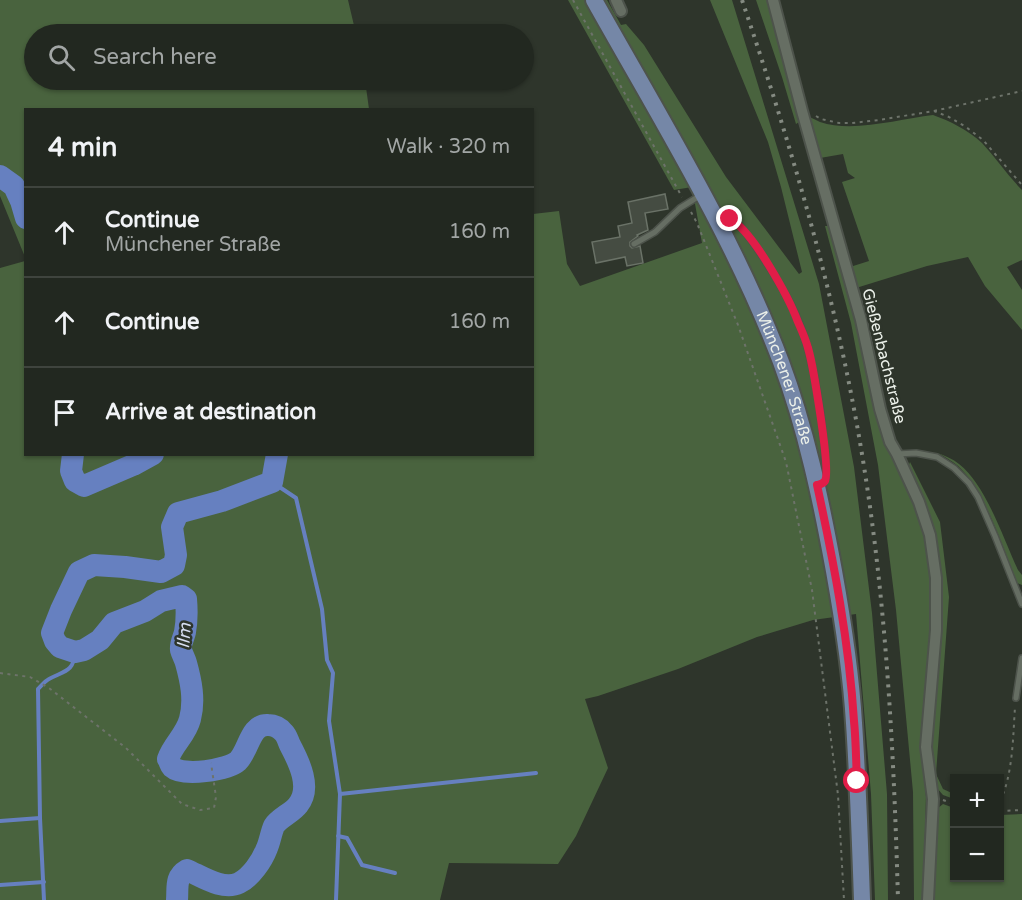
<!DOCTYPE html>
<meta charset="utf-8">
<style>
body{margin:0;font-family:"Varela Round",sans-serif;background:#2e342d;color:#f1f3f6}
.controls{position:absolute;right:18px;bottom:18px;display:grid;overflow:hidden;border-radius:0px;box-shadow:0 2px 4px #0004}
.controls button{width:54px;height:54px;display:grid;place-items:center;padding:0;border:0;border-bottom:2px solid #3f443e;background:#222820;color:#f1f3f6;font:30px sans-serif}
.stop{position:absolute;width:18px;height:18px;margin:-14px;border:4px solid #e11d48;border-radius:50%;background:#fff}
.stop.end{background:#e11d48;border-color:#fff;box-shadow:0 2px 6px #0008}
.list{margin:0;padding:0;list-style:none}
h2{display:flex;justify-content:space-between;align-items:center;height:78px;margin:0;padding:0 24px;font-size:26px}
h2 small{font-size:20px;font-weight:400;color:#a2a6a5}
.list li{display:grid;grid-template-columns:39px 1fr auto;gap:18px;align-items:center;box-sizing:border-box;height:90px;padding:0 24px;border-top:2px solid #3f443e}
.list b{display:block;font-size:22px;white-space:nowrap}
.list p{margin:0;font-size:20px;white-space:nowrap;color:#a2a6a5}
.list em{font-size:20px;font-style:normal;color:#a2a6a5}
.icon{flex:none;width:33px;height:33px;fill:none;stroke:currentColor;stroke-width:2;stroke-linecap:round;stroke-linejoin:round}
.map{position:relative;flex:none;width:1022px;height:900px;overflow:hidden}
.search{position:absolute;background:#222820;box-shadow:0 2px 4px #0004;left:24px;top:24px;width:510px;height:66px;display:flex;align-items:center;gap:15px;box-sizing:border-box;padding:0 21px;border-radius:33px;color:#a2a6a5;font-size:22px}
.panel{position:absolute;background:#222820;box-shadow:0 2px 4px #0004;left:24px;top:108px;width:510px;height:348px;border-radius:0px}
.map>svg:first-child{display:block}
.green{fill:#49633e}
.lines{fill:none;stroke-linecap:round;stroke-linejoin:round}
.stream{stroke:#6680c0;stroke-width:4}
.river{stroke:#6680c0;stroke-width:22}
.building{fill:#454c42;stroke:#6a7267;stroke-width:1.5}
.lane-casing{stroke:#4d534b;stroke-width:8}
.street-casing{stroke:#4d534b;stroke-width:14}
.primary-casing{stroke:#4d534b;stroke-width:20}
.path{stroke:#6d736a;stroke-width:2;stroke-dasharray:3 4.5;stroke-linecap:butt}
.lane{stroke:#666e63;stroke-width:5}
.street{stroke:#666e63;stroke-width:10}
.primary{stroke:#7587a7;stroke-width:16}
.rail{stroke:#858b82;stroke-width:4;stroke-dasharray:3 6;stroke-linecap:butt}
.route{stroke:#e11d48;stroke-width:8}
.labels{text-anchor:middle;dominant-baseline:central;stroke-width:5;stroke-linejoin:round;paint-order:stroke}
.street-label{font-size:16px;fill:#ebf0e9;stroke:#2e352b}
.water-label{font-size:18px;font-style:italic;fill:#d6def0;stroke:#2e352b}
</style>
<div class="map">
<svg width="1022" height="900" viewBox="0 0 1022 900">
<rect width="100%" height="100%" fill="#2e352b"/>
<g class="green">
<polygon points="0,0 348,0 356,34 34,34 34,80 365,80 369,109 26,110 25,257 0,196"/>
<polygon points="568,0 607,0 621,25 626,24 644,45 726,177 799,274 802,272 781,187 768,142 710,0 732,0 819,284 854,467 872,613 887,794 888,900 875,900 871,794 856,614 813,620 757,637 678,669 598,696 585,699 608,768 576,836 558,864 449,863 440,900 0,900 0,268 25,261 26,454 532,454 533,214 559,211 567,264 580,286 702,243 692,187 674,190"/>
<polygon points="756,0 769,0 799,122 796,124 782,77"/>
<path d="M 933,115 C 950,121 968,130 982,143 C 996,158 1008,176 1022,190 L 1022,260 L 1007,267 L 1022,290 L 1022,330 L 985,286 L 968,257 L 927,266 L 856,288 L 850,267 L 869,261 L 842,182 L 855,178 L 848,173 L 843,154 L 820,158 L 807,116 C 812,118 816,120 820,122 C 853,133 899,119 933,115 Z"/>
<polygon points="825,226 830,226 856,322 885,442 915,504 925,536 930,579 930,630 922,746 926,797 923,900 914,900 913,792 896,610 878,465 851,323"/>
<path d="M 938,453 C 945,456 953,459 959,464 C 986,485 1003,538 1018,570 L 1022,575 L 1022,585 L 1017,583 C 1003,548 985,491 958,466 C 952,461 945,457 938,453 Z"/>
<polygon points="910,462 940,522 949,597 936,774 943,789 954,794 954,799 943,795 936,787 930,747 940,578 908,467"/>
<polygon points="943,804 954,808 954,878 1000,878 1000,815 1022,814 1022,900 932,900 937,809"/>
</g>
<g class="lines">
<g class="stream">
<polyline points="272,482 296,498 322,609 327,660 333,673 329,721 340,794 336,900"/>
<polyline points="340,794 536,773"/>
<polyline points="0,821 40,818"/>
<polyline points="338,836 347,838 362,865 395,873"/>
<polyline points="0,885 44,882"/>
<path d="M 44,900 L 40,818 L 38,689 C 41,686 45,681 49,679 C 64,671 74,672 75,652"/>
</g>
<g class="river">
<polyline points="0,176 14,186 21,201 26,218"/>
<polyline points="73,454 71,471 75,481 84,486 133,465 153,454"/>
<path d="M 177,900 C 178,887 175,877 187,870 C 201,876 223,891 239,883 C 251,877 262,861 267,848 C 270,841 271,833 274,826 C 279,818 292,813 298,805 C 312,788 299,762 290,745 C 288,741 287,736 284,733 C 280,728 275,725 268,725 C 250,724 249,750 238,761 C 228,770 183,777 172,767 C 170,765 170,762 168,759 C 173,744 186,735 190,719 C 195,700 191,681 186,663 C 185,659 182,654 181,650 C 180,644 184,637 185,632 C 187,621 187,610 186,599 L 182,596 L 161,601 L 145,611 L 114,623 L 100,640 L 84,650 L 75,652 L 60,647 L 55,641 L 52,633 L 61,610 L 79,572 L 94,565 L 125,567 L 161,572 L 174,565 L 176,555 L 172,527 L 178,513 L 222,501 L 272,482 L 277,454"/>
</g>
</g>
<polygon class="building" points="665,194 668,209 645,213 648,230 637,235 638,236 630,242 630,246 632,248 640,246 643,263 627,266 625,257 596,263 592,242 620,237 618,226 632,223 628,202"/>
<g class="lines">
<defs>
<g id="lane">
<path d="M 719,221 C 733,213 744,230 751,240 C 774,272 798,310 808,349 C 818,388 825,436 826,476 L 824,483 L 819,484"/>
<polyline points="634,244 655,232 680,208 701,195"/>
<polyline points="897,454 916,453 937,457 954,468 969,483 978,497 995,536 1022,604"/>
<polyline points="1016,698 1022,658"/>
</g>
<g id="street">
<polyline points="616,0 621,11"/>
<polyline points="773,0 802,111 861,320 880,409 890,442 897,454 919,502 930,535 936,578 936,630 926,747 933,799 928,900"/>
</g>
<g id="primary">
<path id="s1" d="M 594,0 C 660,118 733,235 781,362 C 806,429 821,500 834,571 C 843,621 851,672 854,723 C 858,782 860,841 862,900"/>
</g>
</defs>
<use href="#lane" class="lane-casing"/>
<use href="#street" class="street-casing"/>
<use href="#primary" class="primary-casing"/>
<g class="path">
<polyline points="573,0 682,197"/>
<polyline points="934,111 1022,91"/>
<polyline points="816,116 821,119 839,123 852,123 879,120 934,111 949,117 966,127 983,140 1022,185"/>
<polyline points="691,212 697,223 738,325 786,462 812,590 838,795 844,900"/>
<polyline points="0,673 30,677 49,688 126,748 182,804 200,810 214,808 216,797 211,763"/>
<polyline points="943,800 954,804"/>
<path d="M 1000,801 C 1013,775 1013,736 1015,707"/>
<polyline points="1000,811 1022,810"/>
</g>
<use href="#lane" class="lane"/>
<use href="#street" class="street"/>
<use href="#primary" class="primary"/>
<path class="rail" d="M 742,0 C 794,154 840,311 865,473 C 887,614 894,757 898,900"/>
</g>
<g class="lines">
<path class="route" d="M 730,219 C 753,231 789,298 798,322 C 802,331 806,340 808,348 C 813,365 831,470 825,481 C 823,484 821,484 817,485 C 834,563 849,642 854,721 C 856,741 856,761 857,781"/>
</g>
<g class="labels">
<g class="street-label">
<text transform="translate(884 356) rotate(76)">Gießenbachstraße</text>
<text stroke="none"><textPath href="#s1" startOffset="424">Münchener Straße</textPath></text>
</g>
<g class="water-label">
<text transform="translate(184 636) rotate(-86)">Ilm</text>
</g>
</g>
</svg>
<div class="controls">
<button>+</button>
<button>−</button>
</div>
<div class="stop" style="left:857px;top:781px"></div>
<div class="stop end" style="left:730px;top:219px"></div>
<div class="search"><svg class="icon" aria-label="search" viewBox="0 0 24 24"><circle cx="10" cy="10" r="6"/><path d="M15 15l6 6"/></svg>Search here</div>
<section class="panel">
<h2>4 min<small>Walk · 320 m</small></h2>
<ul class="list">
<li><svg class="icon" aria-label="ahead" viewBox="0 0 24 24"><path d="M12 20V5M6 11l6-6 6 6"/></svg><div><b>Continue</b><p>Münchener Straße</p></div><em>160 m</em></li>
<li><svg class="icon" aria-label="ahead" viewBox="0 0 24 24"><path d="M12 20V5M6 11l6-6 6 6"/></svg><div><b>Continue</b></div><em>160 m</em></li>
<li><svg class="icon" aria-label="arrive" viewBox="0 0 24 24"><path d="M6 21V4h12l-3 4 3 4H6"/></svg><div><b>Arrive at destination</b></div></li>
</ul>
</section>
</div>
